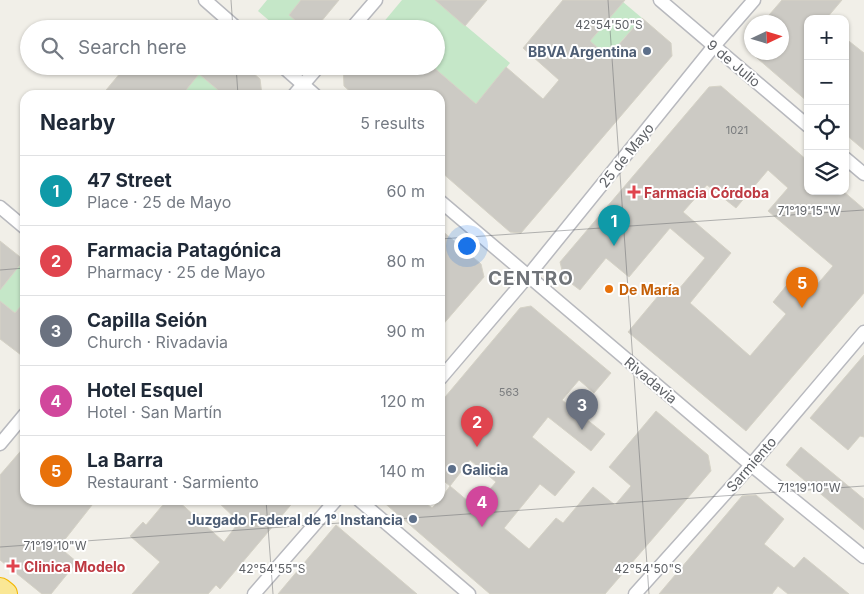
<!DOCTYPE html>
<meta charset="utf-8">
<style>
body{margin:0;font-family:Inter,sans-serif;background:#f2f2f3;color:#1f2937}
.controls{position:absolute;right:15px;top:15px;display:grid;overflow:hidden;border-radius:10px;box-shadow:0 1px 4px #0004}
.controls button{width:45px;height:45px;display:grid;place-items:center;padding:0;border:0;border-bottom:1px solid #e0e1e3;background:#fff;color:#1f2937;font:25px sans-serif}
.compass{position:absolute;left:744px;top:15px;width:45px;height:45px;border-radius:50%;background:#fff;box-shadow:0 1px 4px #0004;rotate:86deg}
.you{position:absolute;left:466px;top:245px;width:18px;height:18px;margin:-12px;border:4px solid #fff;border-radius:50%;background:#1a73e8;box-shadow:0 0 0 8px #1a73e833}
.badge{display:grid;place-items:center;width:32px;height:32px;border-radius:50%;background:#b45309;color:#fff;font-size:16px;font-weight:700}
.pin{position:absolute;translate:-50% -41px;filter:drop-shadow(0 1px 2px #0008)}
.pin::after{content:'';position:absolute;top:26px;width:18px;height:15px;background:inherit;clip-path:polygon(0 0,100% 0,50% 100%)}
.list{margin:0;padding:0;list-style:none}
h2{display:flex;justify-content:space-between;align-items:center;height:65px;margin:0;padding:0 20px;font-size:21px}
h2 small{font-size:16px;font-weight:400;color:#747a83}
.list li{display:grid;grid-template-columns:32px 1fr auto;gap:15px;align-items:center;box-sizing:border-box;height:70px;padding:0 20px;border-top:1px solid #e0e1e3}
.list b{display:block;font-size:19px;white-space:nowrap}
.list p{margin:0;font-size:16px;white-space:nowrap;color:#747a83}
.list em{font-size:16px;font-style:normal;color:#747a83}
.icon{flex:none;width:28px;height:28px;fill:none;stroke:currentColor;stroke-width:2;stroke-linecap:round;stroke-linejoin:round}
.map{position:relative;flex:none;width:864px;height:594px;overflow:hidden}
.search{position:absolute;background:#fff;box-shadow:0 1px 4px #0004;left:20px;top:20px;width:425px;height:55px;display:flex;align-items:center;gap:12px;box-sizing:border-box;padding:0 18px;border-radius:28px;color:#747a83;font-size:19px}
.panel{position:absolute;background:#fff;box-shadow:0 1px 4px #0004;left:20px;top:90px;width:425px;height:415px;border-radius:15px}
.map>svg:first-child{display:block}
.green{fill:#c5e7c8}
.building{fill:#cccac4;stroke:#d5d2c6;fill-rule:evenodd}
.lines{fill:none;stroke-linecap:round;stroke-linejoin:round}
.street-casing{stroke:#b8b9be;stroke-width:15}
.highway-casing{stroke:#f2b706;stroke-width:26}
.street{stroke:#fff;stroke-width:12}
.highway{stroke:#fae795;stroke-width:24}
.ticks{fill:none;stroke:#5f6267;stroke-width:1;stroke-opacity:0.45}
.service-dot{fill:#5c6f8a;stroke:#fff;stroke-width:2}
.health-dot{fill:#e0444e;stroke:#fff;stroke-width:2}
.food-dot{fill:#e8710a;stroke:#fff;stroke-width:2}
.labels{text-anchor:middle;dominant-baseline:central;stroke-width:4;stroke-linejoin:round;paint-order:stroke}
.number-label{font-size:11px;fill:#7a7c7e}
.service-label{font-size:14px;font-weight:bold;fill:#4e5e75;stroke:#fff;text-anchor:end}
.street-label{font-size:14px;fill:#5f6267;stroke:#fff}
.health-label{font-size:14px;font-weight:bold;fill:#be3a42;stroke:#fff;text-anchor:start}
.food-label{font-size:14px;font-weight:bold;fill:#c56008;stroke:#fff;text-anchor:start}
.district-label{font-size:19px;font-weight:bold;letter-spacing:1px;fill:#707479;stroke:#fff}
.ticks-label{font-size:12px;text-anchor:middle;fill:#5f6267;stroke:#fff;stroke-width:4;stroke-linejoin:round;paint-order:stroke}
</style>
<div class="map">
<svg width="864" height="594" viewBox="0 0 864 594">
<rect width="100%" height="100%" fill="#f1efe8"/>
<g class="green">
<polygon points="267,0 301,0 289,15 305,29 279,29 258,11"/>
<polygon points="402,0 435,0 510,63 476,104 432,66 436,66 436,29 387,29 382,24"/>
<polygon points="623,2 642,18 617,46 619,67 590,41"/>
<polygon points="199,74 224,95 182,95"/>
<polygon points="24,260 25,301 15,313 0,301 0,290"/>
</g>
<g class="building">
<polygon points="301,0 339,0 315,29 305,29 289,15"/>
<polygon points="435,0 487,0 465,26"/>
<polygon points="563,0 625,0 590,41 608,57 642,18 671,43 672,56 521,233 510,232 440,171 440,95 354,95 344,86 343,66 432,66 476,104 506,67 543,99 559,80 523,48"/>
<polygon points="782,0 842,0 826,19 808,19 808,102 750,52 782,52 782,22 763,22"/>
<polygon points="845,38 864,53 864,150 845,134"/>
<polygon points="126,66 245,66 260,79 262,95 224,95 199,74 182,95 102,95"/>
<path d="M 721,86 L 808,161 L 808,191 L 843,191 L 864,209 L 864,293 L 746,431 L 628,332 L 664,289 L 673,296 L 705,258 L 670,228 L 629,277 L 606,258 L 580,290 L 564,278 L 560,262 L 709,87 ZM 768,170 L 788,188 L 768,211 L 833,266 L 809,294 L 791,280 L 773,302 L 786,314 L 750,356 L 690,303 L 731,253 L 683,212 L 707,185 L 736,208 Z"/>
<polygon points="440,229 481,264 484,277 440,328"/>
<polygon points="0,241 24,260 0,290"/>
<polygon points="0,301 15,313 25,301 25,358 0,339"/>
<path d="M 531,306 L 611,373 L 594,393 L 579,380 L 562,400 L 605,434 L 591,451 L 548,417 L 532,437 L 575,472 L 555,496 L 540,484 L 504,528 L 529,549 L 556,518 L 563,523 L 593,487 L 615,505 L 631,486 L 609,467 L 656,411 L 708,455 L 711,471 L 605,594 L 490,594 L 381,500 L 422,500 L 432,508 L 440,500 L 450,486 L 440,478 L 440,403 L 520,308 ZM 470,460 L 496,482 L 475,507 L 450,486 Z"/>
<polygon points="864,355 864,437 860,436 848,450 810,418"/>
<polygon points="25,446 25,500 96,500 59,547 77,562 51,594 42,594 0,560 0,475"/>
<polygon points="801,447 864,499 864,530 786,465"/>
<polygon points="756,495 784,519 764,544 794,568 804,557 849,594 788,594 778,586 772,594 659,594 742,496"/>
<polygon points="167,500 177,500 224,542 239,522 216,500 295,500 220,589 216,585 208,594 132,594 160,562 130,536 143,522 146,525"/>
<polygon points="336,525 397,577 417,594 278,594"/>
</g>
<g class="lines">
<defs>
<g id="street">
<polyline points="205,0 238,29"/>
<polyline points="660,0 808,126"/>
<polyline points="351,29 376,0"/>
<polyline points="282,66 315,95"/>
<polyline points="294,95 319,66"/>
<polyline points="845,158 864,174"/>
<polyline points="440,201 751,465 864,557"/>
<polyline points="0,207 25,228"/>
<polyline points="440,379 528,276 714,46 754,0"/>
<polyline points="0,444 25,414"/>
<polyline points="359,500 469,594"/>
<polyline points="254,594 336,500"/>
<polyline points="635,594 751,465 864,332"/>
</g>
<polyline id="highway" points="0,590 5,594"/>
</defs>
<use href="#street" class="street-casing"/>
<use href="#highway" class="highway-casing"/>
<use href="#street" class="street"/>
<use href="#highway" class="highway"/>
</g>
<path class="ticks" d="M 231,0 L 233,29M 608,0 L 649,594M 236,66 L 238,95M 440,239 L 864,210M 0,270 L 25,268M 266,500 L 273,594M 0,547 L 864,486"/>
<g class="service-dot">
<circle cx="647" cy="51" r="5"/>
<circle cx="452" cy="469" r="5"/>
<circle cx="413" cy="519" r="5"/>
</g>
<g class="health-dot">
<path d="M631.5 184.5h5v5h5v5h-5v5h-5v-5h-5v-5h5z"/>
<path d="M10.5 558.5h5v5h5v5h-5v5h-5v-5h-5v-5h5z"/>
</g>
<circle class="food-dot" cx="609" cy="289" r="5"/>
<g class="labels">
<g class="number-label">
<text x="737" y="130">1021</text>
<text x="509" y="392">563</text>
</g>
<g class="service-label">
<text x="637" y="51">BBVA Argentina</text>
<text x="462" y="469" text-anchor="start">Galicia</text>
<text x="403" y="519">Juzgado Federal de 1° Instancia</text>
</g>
<g class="street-label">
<text transform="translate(734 63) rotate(40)">9 de Julio</text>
<text transform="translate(626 155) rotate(-51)">25 de Mayo</text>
<text transform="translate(651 380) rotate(40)">Rivadavia</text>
<text transform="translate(751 464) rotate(-49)">Sarmiento</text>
</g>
<g class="health-label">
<text x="644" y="192">Farmacia Córdoba</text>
<text x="24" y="566">Clinica Modelo</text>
</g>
<g class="food-label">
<text x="619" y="289">De María</text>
</g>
<g class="district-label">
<text x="531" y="278">CENTRO</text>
</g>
</g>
<g class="ticks-label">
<text x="609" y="29">42°54'50"S</text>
<text x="809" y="215">71°19'15"W</text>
<text x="809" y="492">71°19'10"W</text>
<text x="55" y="550">71°19'10"W</text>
<text x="272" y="573">42°54'55"S</text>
<text x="648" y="573">42°54'50"S</text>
</g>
</svg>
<div class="controls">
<button>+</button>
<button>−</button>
<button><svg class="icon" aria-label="locate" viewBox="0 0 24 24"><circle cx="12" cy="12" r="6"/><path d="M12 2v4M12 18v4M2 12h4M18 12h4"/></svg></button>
<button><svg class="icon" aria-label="layers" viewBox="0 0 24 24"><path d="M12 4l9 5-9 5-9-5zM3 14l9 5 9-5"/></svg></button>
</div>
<svg class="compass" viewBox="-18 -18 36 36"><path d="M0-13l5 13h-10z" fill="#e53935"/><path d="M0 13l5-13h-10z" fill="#747a83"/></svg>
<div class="you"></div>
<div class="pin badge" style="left:614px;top:246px;background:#0f9aa8">1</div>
<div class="pin badge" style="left:477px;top:447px;background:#e0444e">2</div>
<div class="pin badge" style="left:582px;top:430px;background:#6b7280">3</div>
<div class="pin badge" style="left:482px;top:527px;background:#d1479c">4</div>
<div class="pin badge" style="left:802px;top:308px;background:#e8710a">5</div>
<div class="search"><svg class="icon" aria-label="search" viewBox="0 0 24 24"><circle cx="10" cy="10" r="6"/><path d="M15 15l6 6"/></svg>Search here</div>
<section class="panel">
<h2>Nearby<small>5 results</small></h2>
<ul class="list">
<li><span class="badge" style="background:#0f9aa8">1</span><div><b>47 Street</b><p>Place · 25 de Mayo</p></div><em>60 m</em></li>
<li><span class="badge" style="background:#e0444e">2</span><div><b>Farmacia Patagónica</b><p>Pharmacy · 25 de Mayo</p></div><em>80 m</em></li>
<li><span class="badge" style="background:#6b7280">3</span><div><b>Capilla Seión</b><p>Church · Rivadavia</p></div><em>90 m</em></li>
<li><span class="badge" style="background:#d1479c">4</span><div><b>Hotel Esquel</b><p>Hotel · San Martín</p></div><em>120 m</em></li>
<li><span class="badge" style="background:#e8710a">5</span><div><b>La Barra</b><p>Restaurant · Sarmiento</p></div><em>140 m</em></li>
</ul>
</section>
</div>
